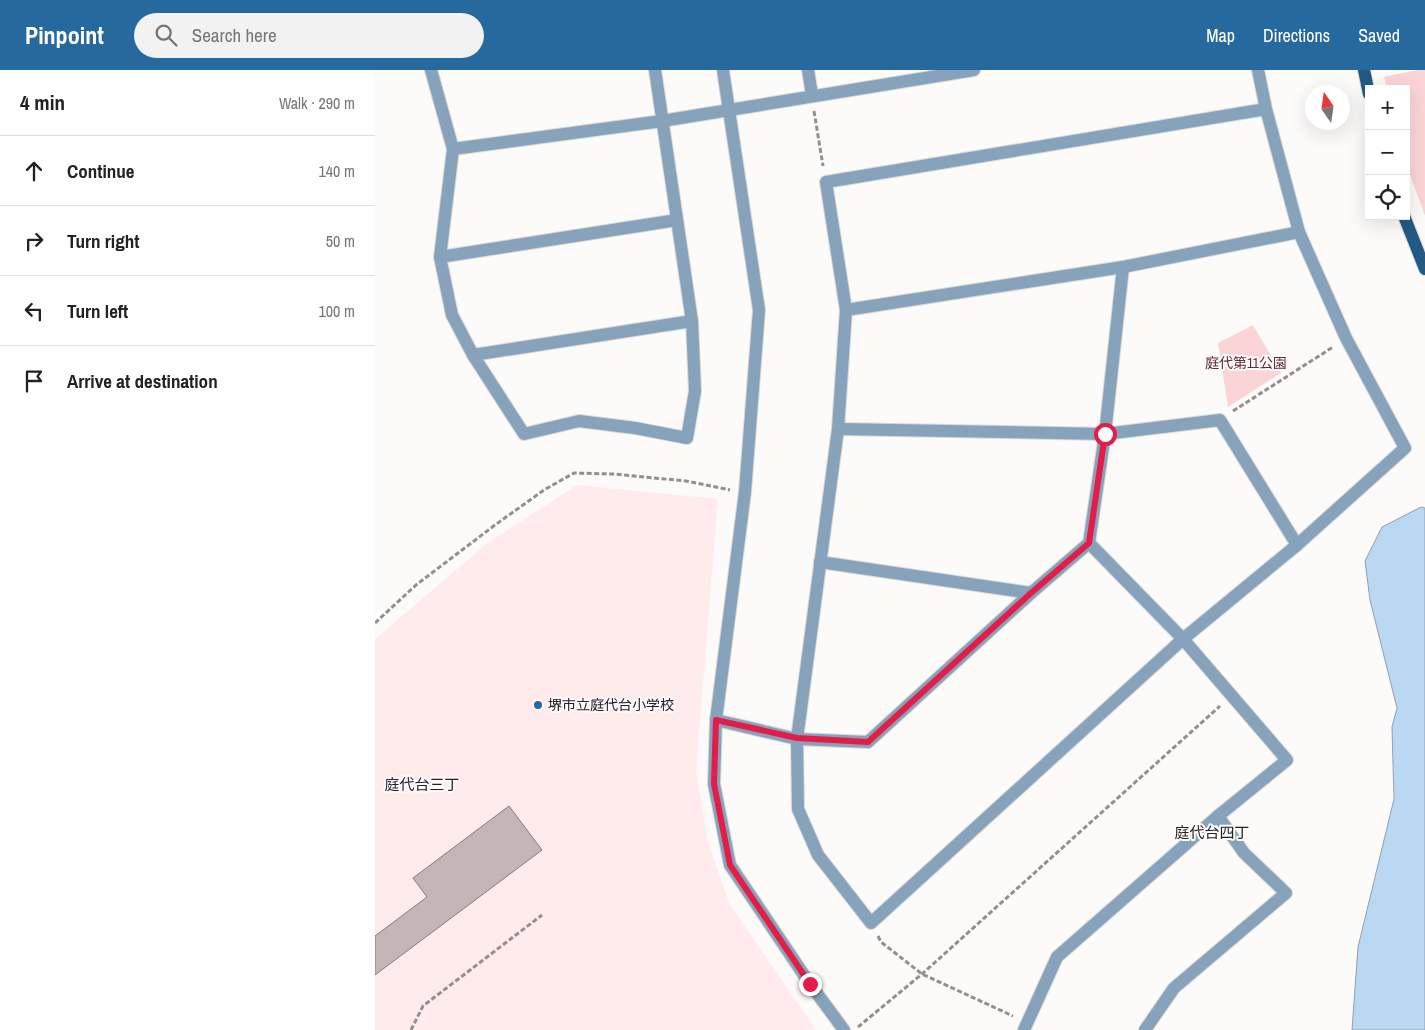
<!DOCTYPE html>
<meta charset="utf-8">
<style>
body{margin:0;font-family:"Archivo Narrow","Noto Sans JP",sans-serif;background:#f2f2f2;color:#222}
.controls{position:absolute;right:15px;top:15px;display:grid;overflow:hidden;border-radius:0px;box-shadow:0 5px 20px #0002}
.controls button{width:45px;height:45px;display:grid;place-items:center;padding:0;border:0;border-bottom:1px solid #e0e0e0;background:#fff;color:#222;font:25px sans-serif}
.compass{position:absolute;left:930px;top:15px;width:45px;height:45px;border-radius:50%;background:#fff;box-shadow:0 5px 20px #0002;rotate:347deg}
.stop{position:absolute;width:15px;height:15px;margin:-11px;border:4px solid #e11d48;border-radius:50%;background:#fff}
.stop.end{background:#e11d48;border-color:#fff;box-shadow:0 1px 5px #0008}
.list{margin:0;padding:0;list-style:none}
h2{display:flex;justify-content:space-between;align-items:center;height:65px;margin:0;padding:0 20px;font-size:21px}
h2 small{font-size:16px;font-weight:400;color:#767676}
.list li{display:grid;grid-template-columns:32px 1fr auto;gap:15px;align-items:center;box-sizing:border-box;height:70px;padding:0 20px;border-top:1px solid #e0e0e0}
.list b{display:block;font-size:19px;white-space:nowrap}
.list em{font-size:16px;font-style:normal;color:#767676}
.icon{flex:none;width:28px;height:28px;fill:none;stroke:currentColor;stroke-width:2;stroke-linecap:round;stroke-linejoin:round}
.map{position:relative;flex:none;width:1050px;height:960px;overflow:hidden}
header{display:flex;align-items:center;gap:30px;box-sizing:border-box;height:70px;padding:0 25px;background:#26699e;color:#fff}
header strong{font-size:24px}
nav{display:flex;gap:28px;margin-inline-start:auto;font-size:18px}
.search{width:350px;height:45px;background:#f2f2f2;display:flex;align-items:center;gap:12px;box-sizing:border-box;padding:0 18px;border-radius:28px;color:#767676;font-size:19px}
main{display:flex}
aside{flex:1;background:#fff}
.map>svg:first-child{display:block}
.built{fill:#ffebeb}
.green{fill:#fbd5d6}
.water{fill:#bbd8f2;stroke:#8ea1b3}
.building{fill:#c5b5b6;stroke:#887a7a}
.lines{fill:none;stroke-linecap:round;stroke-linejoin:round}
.minor-casing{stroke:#dbd7d7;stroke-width:14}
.major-casing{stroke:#dbd7d7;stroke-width:14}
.path{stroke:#938f8f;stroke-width:3;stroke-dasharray:5 2.5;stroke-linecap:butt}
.minor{stroke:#87a3bc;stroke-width:12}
.major{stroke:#235985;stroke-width:12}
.route{stroke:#e11d48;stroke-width:6}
.poi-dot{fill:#26699e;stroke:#fdfafa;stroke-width:2}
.labels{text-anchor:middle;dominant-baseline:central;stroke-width:4;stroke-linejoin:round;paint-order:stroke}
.park-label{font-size:14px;fill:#612c30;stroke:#fdfafa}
.poi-label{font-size:14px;fill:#262020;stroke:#fdfafa;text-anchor:start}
.neighbourhood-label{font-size:15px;fill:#262020;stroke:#fdfafa}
</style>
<header>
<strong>Pinpoint</strong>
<div class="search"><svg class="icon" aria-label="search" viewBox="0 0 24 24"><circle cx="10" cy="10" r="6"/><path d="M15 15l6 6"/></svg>Search here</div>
<nav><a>Map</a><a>Directions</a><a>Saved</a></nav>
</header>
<main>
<aside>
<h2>4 min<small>Walk · 290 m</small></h2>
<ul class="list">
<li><svg class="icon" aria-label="ahead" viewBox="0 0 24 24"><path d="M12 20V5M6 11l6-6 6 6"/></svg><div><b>Continue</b></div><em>140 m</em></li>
<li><svg class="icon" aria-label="right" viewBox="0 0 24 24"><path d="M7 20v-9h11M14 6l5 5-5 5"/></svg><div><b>Turn right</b></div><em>50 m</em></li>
<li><svg class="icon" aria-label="left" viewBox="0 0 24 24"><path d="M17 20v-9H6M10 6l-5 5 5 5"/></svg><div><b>Turn left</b></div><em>100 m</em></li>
<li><svg class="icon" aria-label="arrive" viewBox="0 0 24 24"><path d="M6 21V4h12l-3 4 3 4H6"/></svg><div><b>Arrive at destination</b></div></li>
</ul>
</aside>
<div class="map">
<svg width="1050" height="960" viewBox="0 0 1050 960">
<rect width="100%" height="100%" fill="#fdfafa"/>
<polygon class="built" points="202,415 343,429 321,701 333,772 354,833 441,960 0,960 0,569 114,472"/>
<g class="green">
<polygon points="1042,0 1050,0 1050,146 1031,94 1031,19 1012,19 1009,7"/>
<polygon points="878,255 906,303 853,337 843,273"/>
</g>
<polygon class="water" points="1046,437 1050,438 1050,960 977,960 983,877 1019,729 1017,657 1022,638 995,530 990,491 1007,457"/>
<polygon class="building" points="134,736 167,780 0,905 0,866 52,827 38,808"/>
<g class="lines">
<defs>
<g id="minor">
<polyline points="56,0 78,79 65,187 77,245 98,285 149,364 204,351 260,358 312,368 320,321 317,251 280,0"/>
<polyline points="348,0 384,240 370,422 341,650 339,714 355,795 435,914 469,960"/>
<polyline points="433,0 437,25"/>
<polyline points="883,0 891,39 924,162 971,268 1030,378 922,475 808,569 496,853 443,785 423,739 422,669 463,359 471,240 451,112 891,39"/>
<polyline points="78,79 287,51 599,0"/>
<polyline points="65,187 302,150"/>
<polyline points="471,240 748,197 924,162"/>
<polyline points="98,285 317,251"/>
<polyline points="463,359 730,364 845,350 922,475"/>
<polyline points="445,492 656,523"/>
<polyline points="341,650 422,669 493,672 656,523 714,473 730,364 748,197"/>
<polyline points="649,960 682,887 843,746 912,690 808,569 714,473"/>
<polyline points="770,960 799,918 911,823 869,783 843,746"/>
</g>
<g id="major">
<polyline points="989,0 994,24"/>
<polyline points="1029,146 1050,199"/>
</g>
</defs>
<use href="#minor" class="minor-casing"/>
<use href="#major" class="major-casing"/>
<g class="path">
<polyline points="439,41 448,96"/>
<polyline points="858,341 958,277"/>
<polyline points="0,553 41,515 120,455 169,420 199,403 238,404 311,411 355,420"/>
<polyline points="503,866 506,872 547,904 638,946"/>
<polyline points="483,957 547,904 845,636"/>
<polyline points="36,960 48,936 167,845"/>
</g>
<use href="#minor" class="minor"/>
<use href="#major" class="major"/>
</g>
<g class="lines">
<polyline class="route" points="435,914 355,795 339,714 341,650 422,668 493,672 656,523 714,473 730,364"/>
</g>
<circle class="poi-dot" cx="163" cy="635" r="5"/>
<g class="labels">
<g class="park-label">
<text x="871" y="293">庭代第11公園</text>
</g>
<g class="poi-label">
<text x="173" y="635">堺市立庭代台小学校</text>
</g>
<g class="neighbourhood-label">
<text x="47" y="714">庭代台三丁</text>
<text x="837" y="762">庭代台四丁</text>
</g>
</g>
</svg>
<div class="controls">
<button>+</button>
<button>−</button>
<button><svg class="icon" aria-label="locate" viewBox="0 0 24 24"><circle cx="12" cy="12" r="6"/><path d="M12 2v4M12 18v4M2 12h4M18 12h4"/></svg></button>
</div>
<svg class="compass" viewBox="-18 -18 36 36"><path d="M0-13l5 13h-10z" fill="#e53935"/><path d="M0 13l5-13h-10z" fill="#767676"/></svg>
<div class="stop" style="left:730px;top:364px"></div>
<div class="stop end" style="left:435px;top:914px"></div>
</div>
</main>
